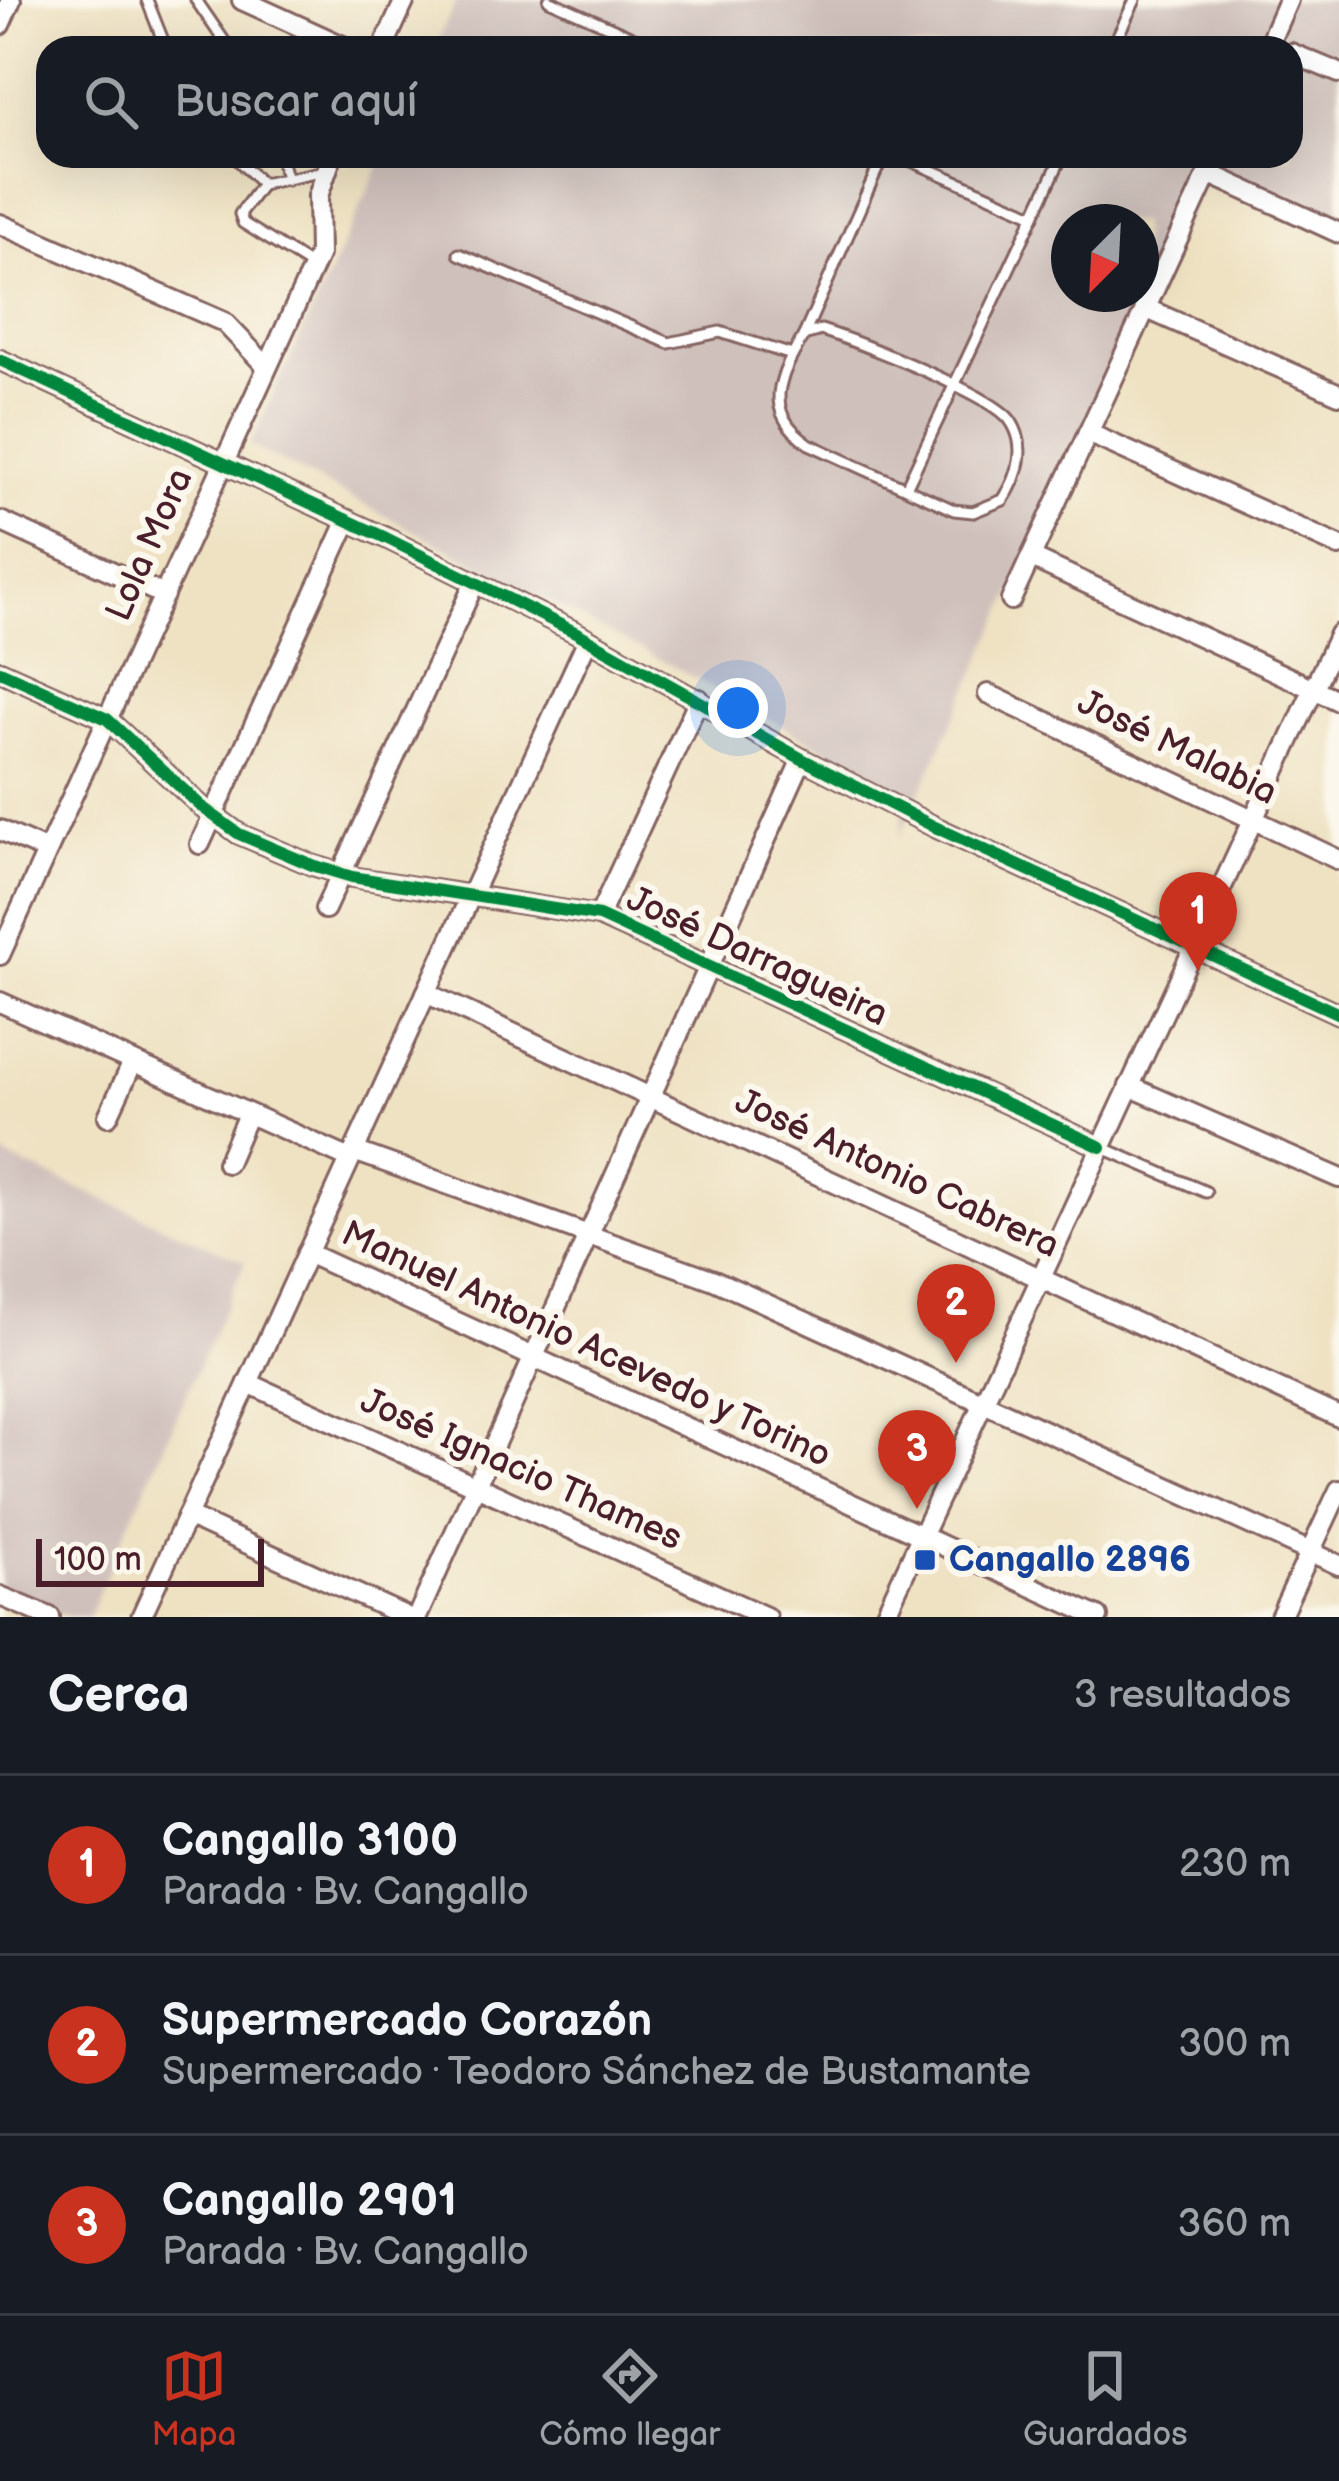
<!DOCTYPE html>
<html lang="es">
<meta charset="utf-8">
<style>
body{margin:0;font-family:"Balsamiq Sans",sans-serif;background:#20242c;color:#f1f3f6}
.compass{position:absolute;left:1051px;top:204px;width:108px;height:108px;border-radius:50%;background:#171b24;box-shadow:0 12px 48px #0002;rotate:204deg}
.scale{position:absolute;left:36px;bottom:30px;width:228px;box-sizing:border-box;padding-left:12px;border:6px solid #4a1f2b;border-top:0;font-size:33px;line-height:42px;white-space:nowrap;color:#4a1f2b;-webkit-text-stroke:9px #fbf7ec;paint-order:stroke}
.you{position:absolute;left:738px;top:708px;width:42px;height:42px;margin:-30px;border:9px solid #fff;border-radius:50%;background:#1a73e8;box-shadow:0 0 0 18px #1a73e833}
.badge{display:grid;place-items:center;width:78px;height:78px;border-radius:50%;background:#c8321e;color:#fff;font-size:39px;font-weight:700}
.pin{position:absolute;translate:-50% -99px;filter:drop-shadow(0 3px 6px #0008)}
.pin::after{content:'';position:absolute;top:63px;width:42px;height:36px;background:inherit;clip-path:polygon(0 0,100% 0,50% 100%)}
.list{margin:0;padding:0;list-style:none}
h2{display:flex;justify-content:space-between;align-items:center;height:156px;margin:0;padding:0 48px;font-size:51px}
h2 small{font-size:39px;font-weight:400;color:#9ea1a6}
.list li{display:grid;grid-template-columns:78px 1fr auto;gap:36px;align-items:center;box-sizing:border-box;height:180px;padding:0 48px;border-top:3px solid #363941}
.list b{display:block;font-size:45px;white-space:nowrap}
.list p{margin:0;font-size:39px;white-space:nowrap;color:#9ea1a6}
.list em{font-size:39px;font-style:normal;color:#9ea1a6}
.icon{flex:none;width:66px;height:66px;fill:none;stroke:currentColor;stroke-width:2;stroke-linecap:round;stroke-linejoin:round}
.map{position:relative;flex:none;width:1339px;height:1617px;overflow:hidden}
.search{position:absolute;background:#171b24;box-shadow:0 12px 48px #0002;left:36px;right:36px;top:36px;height:132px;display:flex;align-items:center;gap:30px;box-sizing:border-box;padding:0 42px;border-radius:36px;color:#9ea1a6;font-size:45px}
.sheet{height:696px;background:#171b24}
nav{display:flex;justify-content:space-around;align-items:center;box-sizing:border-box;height:168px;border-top:3px solid #363941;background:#171b24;font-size:33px;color:#9ea1a6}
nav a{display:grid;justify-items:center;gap:6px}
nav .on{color:#c8321e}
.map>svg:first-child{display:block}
.industrial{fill:#cfc0bb;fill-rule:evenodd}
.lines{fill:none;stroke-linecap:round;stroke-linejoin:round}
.service-casing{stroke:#846360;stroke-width:15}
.minor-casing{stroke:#846360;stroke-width:24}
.service{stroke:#fff;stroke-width:9}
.minor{stroke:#fff;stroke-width:18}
.cycleway-casing{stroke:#fbf7ec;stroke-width:20}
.cycleway{stroke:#00873e;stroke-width:12}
.transit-dot{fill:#1a4fb4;stroke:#fbf7ec;stroke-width:4.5}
.labels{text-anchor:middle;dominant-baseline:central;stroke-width:12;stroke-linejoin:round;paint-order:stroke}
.street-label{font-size:36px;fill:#4a1f2b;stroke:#fbf7ec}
.transit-label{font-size:36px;font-weight:bold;fill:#164399;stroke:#fbf7ec;text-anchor:start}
</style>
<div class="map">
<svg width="1339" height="1617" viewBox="0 0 1339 1617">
<rect width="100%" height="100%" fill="#fbf7ec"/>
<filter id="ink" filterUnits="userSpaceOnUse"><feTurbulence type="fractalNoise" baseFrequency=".00833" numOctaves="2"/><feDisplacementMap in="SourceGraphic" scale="24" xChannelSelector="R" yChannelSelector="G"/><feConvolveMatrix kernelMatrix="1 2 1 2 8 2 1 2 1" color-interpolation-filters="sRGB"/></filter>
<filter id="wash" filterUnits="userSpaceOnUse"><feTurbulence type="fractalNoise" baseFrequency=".004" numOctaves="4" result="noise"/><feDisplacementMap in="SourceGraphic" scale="48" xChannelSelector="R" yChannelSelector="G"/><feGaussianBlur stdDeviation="2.7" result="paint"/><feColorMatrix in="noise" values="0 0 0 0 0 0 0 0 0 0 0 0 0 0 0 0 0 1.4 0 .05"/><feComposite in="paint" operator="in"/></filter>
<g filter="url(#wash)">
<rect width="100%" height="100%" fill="#efe2c3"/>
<g class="industrial">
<path d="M 457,0 L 1339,0 L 1339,218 L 1210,166 L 899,838 L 907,794 L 674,667 L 250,445 L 384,156 L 1291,156 L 1291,48 L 434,48 ZM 1069,222 L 1141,222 L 1141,294 L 1069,294 Z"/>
<polygon points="0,1154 245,1262 88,1617 67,1617 0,1588"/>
</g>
</g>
<g filter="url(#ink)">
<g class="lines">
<defs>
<g id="service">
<polyline points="147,0 166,48"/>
<polyline points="196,0 229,48"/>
<polyline points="549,0 657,48"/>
<polyline points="1112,48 1135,0"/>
<polyline points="234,156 262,184 325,171"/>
<polyline points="280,156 287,180"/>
<polyline points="900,156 1034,215"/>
<polyline points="262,184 240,214 243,223 312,266"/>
<polyline points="459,254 669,343 720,332 792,355"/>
<path d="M 821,330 C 856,341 991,394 1010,420 C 1028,445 1019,476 1003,500 L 973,512 L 954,510 L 809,444 C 761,410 779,378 804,335 Z"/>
<polyline points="804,335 883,156"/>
<polyline points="906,488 1062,156"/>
<polyline points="1101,1147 1206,1192"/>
</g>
<g id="minor">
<polyline points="242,0 347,48"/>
<polyline points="0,25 11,0"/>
<polyline points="383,48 405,0"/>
<polyline points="1267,48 1288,0"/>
<polyline points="1291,53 1339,73"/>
<polyline points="1208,173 1339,233"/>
<polyline points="0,224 224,322 266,366"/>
<polyline points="1145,308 1339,394"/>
<polyline points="0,360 386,538 577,633 802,759 935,827 1339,1014"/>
<polyline points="1088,433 1339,546"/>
<polyline points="0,521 164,595"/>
<polyline points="1032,558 1339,701"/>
<polyline points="1011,600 1216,156"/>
<polyline points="0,671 107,719 202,807 239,834 312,865 352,877 599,916 1101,1147"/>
<polyline points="988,694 1339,860"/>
<polyline points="0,830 47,851"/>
<polyline points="200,844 348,520"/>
<polyline points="325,909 475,582"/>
<polyline points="599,916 699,699"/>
<polyline points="0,955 319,254 318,196 332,156"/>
<polyline points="426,993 1339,1417"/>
<polyline points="0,1002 350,1159"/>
<polyline points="1129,1086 1339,1178"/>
<polyline points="108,1116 133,1062"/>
<polyline points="354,1151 714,1280 1339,1565"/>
<polyline points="227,1163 248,1114"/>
<polyline points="307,1253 1098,1617"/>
<polyline points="248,1383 766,1617"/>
<polyline points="187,1516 407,1617"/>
<polyline points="0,1596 50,1617"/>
<polyline points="141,1617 588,639"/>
<polyline points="417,1617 802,759"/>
<polyline points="884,1617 1339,634"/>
<polyline points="1280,1617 1339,1490"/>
</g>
</defs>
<use href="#service" class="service-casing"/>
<use href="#minor" class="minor-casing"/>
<use href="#service" class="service"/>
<use href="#minor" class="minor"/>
<defs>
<g id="cycleway">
<polyline points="0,360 386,538 577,633 802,759 935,827 1339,1014"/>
<polyline points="0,671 107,719 202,807 239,834 312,865 352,877 599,916 1101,1147"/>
</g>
</defs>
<use href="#cycleway" class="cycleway-casing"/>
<use href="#cycleway" class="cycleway"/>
</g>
</g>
<rect class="transit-dot" x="913" y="1548" width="24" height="24" rx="6"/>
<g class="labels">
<g class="street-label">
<text transform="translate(150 545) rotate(-66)">Lola Mora</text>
<text transform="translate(1177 748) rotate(26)">José Malabia</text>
<text transform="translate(757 957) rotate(25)">José Darragueira</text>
<text transform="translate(897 1174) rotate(25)">José Antonio Cabrera</text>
<text transform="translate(586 1345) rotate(25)">Manuel Antonio Acevedo y Torino</text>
<text transform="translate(521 1470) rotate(24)">José Ignacio Thames</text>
</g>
<g class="transit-label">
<text x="949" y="1560">Cangallo 2896</text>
</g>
</g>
</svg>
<svg class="compass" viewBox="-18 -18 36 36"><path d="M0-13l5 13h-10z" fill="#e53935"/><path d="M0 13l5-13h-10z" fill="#9ea1a6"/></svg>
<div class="scale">100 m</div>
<div class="you"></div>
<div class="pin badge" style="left:1198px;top:971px">1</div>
<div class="pin badge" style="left:956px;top:1363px">2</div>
<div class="pin badge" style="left:917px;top:1509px">3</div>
<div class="search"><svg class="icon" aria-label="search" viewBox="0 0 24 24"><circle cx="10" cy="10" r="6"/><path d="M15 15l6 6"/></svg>Buscar aquí</div>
</div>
<section class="sheet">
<h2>Cerca<small>3 resultados</small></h2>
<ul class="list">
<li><span class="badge">1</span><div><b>Cangallo 3100</b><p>Parada · Bv. Cangallo</p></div><em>230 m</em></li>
<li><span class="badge">2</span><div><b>Supermercado Corazón</b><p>Supermercado · Teodoro Sánchez de Bustamante</p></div><em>300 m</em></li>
<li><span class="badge">3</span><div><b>Cangallo 2901</b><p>Parada · Bv. Cangallo</p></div><em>360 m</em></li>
</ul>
</section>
<nav>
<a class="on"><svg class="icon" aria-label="map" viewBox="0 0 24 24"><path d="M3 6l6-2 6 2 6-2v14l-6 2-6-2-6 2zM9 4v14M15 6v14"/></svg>Mapa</a>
<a><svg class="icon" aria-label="directions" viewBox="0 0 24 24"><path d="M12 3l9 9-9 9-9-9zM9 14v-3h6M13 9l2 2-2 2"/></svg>Cómo llegar</a>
<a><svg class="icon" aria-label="saved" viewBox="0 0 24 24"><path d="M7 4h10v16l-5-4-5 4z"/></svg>Guardados</a>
</nav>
